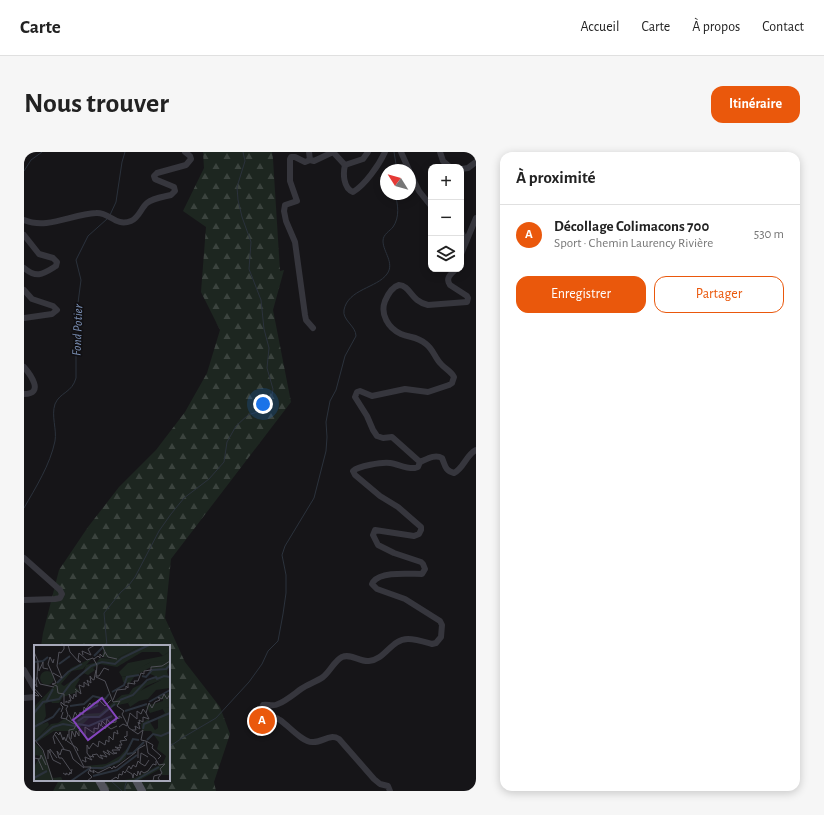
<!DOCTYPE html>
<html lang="fr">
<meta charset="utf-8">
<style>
body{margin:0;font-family:"Alegreya Sans",sans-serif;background:#f6f6f6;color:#222}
.controls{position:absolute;right:12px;top:12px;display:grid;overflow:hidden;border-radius:8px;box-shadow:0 2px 10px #0003}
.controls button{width:36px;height:36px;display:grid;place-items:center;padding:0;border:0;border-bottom:1px solid #e0e0e0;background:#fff;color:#222;font:20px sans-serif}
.compass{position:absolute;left:356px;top:12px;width:36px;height:36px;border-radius:50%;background:#fff;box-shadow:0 2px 10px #0003;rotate:307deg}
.you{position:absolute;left:239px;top:252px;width:14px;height:14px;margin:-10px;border:3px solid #fff;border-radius:50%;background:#1a73e8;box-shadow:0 0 0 6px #1a73e833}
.badge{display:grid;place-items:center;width:26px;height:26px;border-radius:50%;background:#ea580c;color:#fff;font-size:13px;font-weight:700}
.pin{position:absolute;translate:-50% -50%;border:2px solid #fff;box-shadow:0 1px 4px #0006}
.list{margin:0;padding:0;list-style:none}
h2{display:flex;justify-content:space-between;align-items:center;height:52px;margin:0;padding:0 16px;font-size:17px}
h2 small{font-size:13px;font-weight:400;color:#767676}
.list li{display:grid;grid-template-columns:26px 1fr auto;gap:12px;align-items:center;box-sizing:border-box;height:60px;padding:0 16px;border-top:1px solid #e0e0e0}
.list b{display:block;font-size:15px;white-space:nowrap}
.list p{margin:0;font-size:13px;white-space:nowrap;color:#767676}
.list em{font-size:13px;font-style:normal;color:#767676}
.actions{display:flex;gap:8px;padding:12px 16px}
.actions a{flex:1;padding:9px 0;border:1px solid #ea580c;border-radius:12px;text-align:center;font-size:14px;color:#ea580c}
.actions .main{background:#ea580c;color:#fff}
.icon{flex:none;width:22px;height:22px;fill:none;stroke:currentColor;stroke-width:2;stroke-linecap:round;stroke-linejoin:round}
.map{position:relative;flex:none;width:452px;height:639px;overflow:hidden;border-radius:12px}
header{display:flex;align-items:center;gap:24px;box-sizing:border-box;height:56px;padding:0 20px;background:#fff;border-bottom:1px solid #e0e0e0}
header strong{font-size:19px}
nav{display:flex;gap:22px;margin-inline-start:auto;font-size:14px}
.intro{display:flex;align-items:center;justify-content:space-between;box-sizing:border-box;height:96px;padding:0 24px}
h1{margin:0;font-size:28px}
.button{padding:10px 18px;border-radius:12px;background:#ea580c;color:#fff;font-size:14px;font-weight:700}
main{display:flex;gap:24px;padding:0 24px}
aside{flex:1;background:#fff;border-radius:12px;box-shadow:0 2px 10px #0003}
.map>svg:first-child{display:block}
.forest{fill:url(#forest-firs)}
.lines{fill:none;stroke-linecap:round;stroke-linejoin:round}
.stream{stroke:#2b323c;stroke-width:1}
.minor{stroke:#36363d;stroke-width:6}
.major{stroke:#52535c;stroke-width:8}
.labels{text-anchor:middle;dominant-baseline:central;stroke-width:3.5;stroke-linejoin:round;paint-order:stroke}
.water-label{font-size:13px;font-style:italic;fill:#7c91b6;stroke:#111013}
.inset-river{fill:none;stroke:#2b323c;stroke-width:2}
.inset-road{fill:none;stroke:#505058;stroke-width:1}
.view{fill:#8445be;fill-opacity:0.15;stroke:#8445be;stroke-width:2}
.inset-edge{fill:none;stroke:#a7a9b9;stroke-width:2}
</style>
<header>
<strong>Carte</strong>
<nav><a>Accueil</a><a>Carte</a><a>À propos</a><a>Contact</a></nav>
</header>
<div class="intro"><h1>Nous trouver</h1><a class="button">Itinéraire</a></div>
<main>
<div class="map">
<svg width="452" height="639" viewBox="0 0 452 639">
<defs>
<pattern id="forest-firs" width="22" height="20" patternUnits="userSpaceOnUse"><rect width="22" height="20" fill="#1d2620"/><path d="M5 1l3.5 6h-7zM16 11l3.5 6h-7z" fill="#3b433e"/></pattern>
</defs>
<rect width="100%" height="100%" fill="#161518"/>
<polygon class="forest" points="179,0 248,0 249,7 256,119 260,118 249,158 267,250 147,407 141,466 161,510 196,555 206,582 190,630 192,639 29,639 35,628 145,628 145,494 17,494 19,481 35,418 64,375 95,335 132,298 161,260 183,221 196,178 177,140 182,75 159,59 180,16"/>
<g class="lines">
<g class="stream">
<polyline points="370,0 373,18"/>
<polyline points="0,19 7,8 18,0"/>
<polyline points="86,63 92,50 98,10 101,0"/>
<path d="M 0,356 C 12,335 26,313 31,289 C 33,277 27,264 31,252 C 36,240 48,241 52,226 L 52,166 L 57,128 L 52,108 L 64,84 L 83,67"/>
<polyline points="83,494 80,461 97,440 105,433 111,425 135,379 147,362 160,346 185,327 200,310 203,290 212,274 224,263 243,257 247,251 249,237 243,216 245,196 240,177 237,148 225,117 227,90 218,65 214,48 213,35 221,9 219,0"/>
<path d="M 145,595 L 158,586 L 192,566 L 225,530 L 238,512 L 244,499 L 254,489 L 259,462 L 262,441 L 262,423 L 258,403 L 261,394 L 290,346 L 302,299 L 303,285 L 302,270 L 306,249 L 312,238 L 321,204 L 332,184 C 332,174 318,168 320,158 C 324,137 353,136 363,122 C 371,111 359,100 359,89 C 359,82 366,79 369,75 C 376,65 374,52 371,42"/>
<polyline points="86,628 98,639"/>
<polyline points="101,639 101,634 103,628"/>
</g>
<g class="minor">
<polyline points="285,0 286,8 290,9 309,0 321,13"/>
<polyline points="377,0 385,18"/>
<polyline points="416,0 419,9 426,15"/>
<polyline points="286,8 281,10 271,5 267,5 266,7 266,29 273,49 261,53 260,59 262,69 271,90 281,163 282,168 289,176"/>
<path d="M 321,13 C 319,21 319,36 329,40 C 341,33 355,13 361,0"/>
<polyline points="321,13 339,7 344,0"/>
<polyline points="437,17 444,16 452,10"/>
<polyline points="386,21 395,39 407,54"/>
<path d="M 0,68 C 23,78 48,62 72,61 C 86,60 91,75 107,69 C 115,66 117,56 123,51 C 129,46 139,45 147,43 L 151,39 L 150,35 L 133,28 L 131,27 L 130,24 L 133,21 L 162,13 L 167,7 L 166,4 L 161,0"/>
<polyline points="437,80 442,89"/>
<path d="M 0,83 L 15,102 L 29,106 L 33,110 L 32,114 C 19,122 13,127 0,116"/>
<polyline points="437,102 452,66"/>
<polyline points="0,138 8,147 29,154 33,158 28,162 0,166"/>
<path d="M 0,215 C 6,222 21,242 0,242"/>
<path d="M 396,310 C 403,307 411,302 418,306 C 421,313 421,319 430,321 C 440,316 442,303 452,298"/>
<polyline points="0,406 36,438 38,442 36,446 31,447 0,448"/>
<polyline points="0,518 11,537"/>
<polyline points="0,546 11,545"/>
<path d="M 366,639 L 364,634 L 356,632 L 350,627 L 315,587 C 305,581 299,591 288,590 C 278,590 265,574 256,568 C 249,564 241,564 237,558 L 239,553 C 244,552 249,555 254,552 C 262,549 270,542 277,537 C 284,532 292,530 299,525 C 306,520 310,509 318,505 C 327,501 335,510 345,509 C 361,508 367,487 384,487 C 392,487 401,490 408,492 L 412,491 L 417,485 L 418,473 L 416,469 L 381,447 L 353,437 L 348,432 L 349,430 C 357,419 385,422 398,422 L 401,417 L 399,412 L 397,410 L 370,401 L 354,393 L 349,383 L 351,378 L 390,384 L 395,382 L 397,378 L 397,375 L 374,355 L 356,344 L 331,323 L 329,319 C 334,314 358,310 366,311 C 374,312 382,317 391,316 L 394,315 L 396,310 L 368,285 L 359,286 L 353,284 L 349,278 L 343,264 L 331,245 L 333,240 L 336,239 L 348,244 L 381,237 L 404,240 L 425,233 L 428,231 L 430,225 C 427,219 421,217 417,212 C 411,206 409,197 402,192 C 393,184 386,186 377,182 C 364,176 356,162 361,149 C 364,142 368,135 375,133 C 387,134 386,149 404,153 L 443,150 L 444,146 L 443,144 L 426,133 C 421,126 427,122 432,117"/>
</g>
<g class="major">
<polyline points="75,628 81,639"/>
<polyline points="112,628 118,639"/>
</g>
</g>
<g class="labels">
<g class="water-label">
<text transform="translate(54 178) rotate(-88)">Fond Potier</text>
</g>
</g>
<g transform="translate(10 493)">
<rect width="136" height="136" fill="#161518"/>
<path d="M 70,0 L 109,0 L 82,14 L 68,12 ZM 136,6 L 136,20 L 133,17 L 115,18 L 94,31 L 88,32 L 85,27 L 94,18 L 129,11 ZM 58,13 L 49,24 L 38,26 L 27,39 L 30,41 L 43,32 L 46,34 L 41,42 L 46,46 L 29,52 L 25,58 L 18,58 L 17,56 L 11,59 L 12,71 L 8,79 L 14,77 L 15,80 L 1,95 L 0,62 L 37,23 ZM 127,35 L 136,35 L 136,43 L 122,45 L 114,54 L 105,56 L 96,62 L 94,58 L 104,47 ZM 136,47 L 136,62 L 116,68 L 112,61 L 129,56 L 129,54 L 125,53 L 127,51 ZM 0,97 L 8,105 L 19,133 L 27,132 L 29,136 L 0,136 L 0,122 L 6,111 L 2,110 L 0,114 Z" fill="#1d2620"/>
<path d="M 109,0 L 136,1 L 136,6 L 129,11 L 125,7 L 108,7 L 83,22 L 66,19 L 59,23 L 61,25 L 54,30 L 49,28 L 52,20 L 63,17 L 66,13 L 82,14 ZM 119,16 L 133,17 L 136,20 L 133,27 L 136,35 L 127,35 L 112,41 L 94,58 L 79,61 L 66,73 L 55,73 L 42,86 L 20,86 L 3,97 L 1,95 L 17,79 L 24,78 L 30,74 L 42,76 L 50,69 L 66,68 L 88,50 L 95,49 L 99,43 L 123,32 L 114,28 L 119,25 L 117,22 L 101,31 L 95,39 L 89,37 L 88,32 L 94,31 L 97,27 ZM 136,62 L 136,130 L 128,130 L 126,124 L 104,136 L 85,136 L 101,133 L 129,118 L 132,111 L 123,104 L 125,97 L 117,86 L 108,86 L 107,79 L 114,74 L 121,85 L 124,83 L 124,72 L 131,68 L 128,63 ZM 98,98 L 91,114 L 85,118 L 67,125 L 52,121 L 72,119 L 86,111 Z" fill="#1d2620"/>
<path d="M6 33a7 7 0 1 1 14 0a7 7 0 1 1-14 0Z" fill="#1d2620"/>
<path class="inset-river" d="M 60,11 L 70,1M 0,17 L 9,16 L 14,12M 25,19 L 36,11M 108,31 L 112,32 L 118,25 L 132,24 L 136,20M 23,38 L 34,27 L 48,19M 78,47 L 90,40 L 93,32 L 105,30M 86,55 L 99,50 L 113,35 L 122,32 L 123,34 L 130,31 L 136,32M 12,57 L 19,44M 115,57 L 136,45M 36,61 L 50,59 L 59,51 L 71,54 L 75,49M 53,65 L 64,60M 91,66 L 113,59M 0,68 L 9,57 L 25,54 L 37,38 L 57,21 L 68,17 L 81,19 L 88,13 L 115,0M 44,76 L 50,72 L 65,72 L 81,59M 44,79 L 55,81 L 78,71M 0,82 L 19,72 L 26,63M 109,84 L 110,79 L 136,68M 113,95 L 119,89 L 127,91 L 136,87M 2,96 L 19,82 L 29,79 L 41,81M 92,108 L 99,94 L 105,95M 93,109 L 99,108 L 110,97M 59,131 L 83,125 L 103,110M 0,133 L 13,126M 37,136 L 56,123 L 69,123 L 85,116 L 92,108M 100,136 L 125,122"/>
<path class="inset-road" d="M 34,0 L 36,7 L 45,17 L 47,17 L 44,15 L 45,8 L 53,15 L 59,13 L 63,20 L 62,32 L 71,36 L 79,57 L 86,56 L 83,61 L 90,66 L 88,69 L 95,83 L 104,89 L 109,85 L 107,95 L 112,96 L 114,108 L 121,113 L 125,120 L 131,119 L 126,124 L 128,128 L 124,133 L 126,136M 0,7 L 4,16 L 3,32M 71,7 L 74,12 L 83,14M 49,10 L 48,6 L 57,10 L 54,4 L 61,0M 60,14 L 64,11 L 66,13 L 66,9 L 69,12 L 71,7 L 68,0M 4,18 L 5,26 L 9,17 L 9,23 L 14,24M 18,28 L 14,19 L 16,12 L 19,18 L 20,14M 18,28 L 22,38 L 18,39 L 23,41 L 24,48 L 30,49 L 30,60 L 34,61 L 32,64 L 34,70 L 32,74 L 40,79 L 43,78 L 40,84 L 35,85 L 35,92 L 50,122 L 57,122 L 54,128 L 58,132 L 53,136M 19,28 L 28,33 L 23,21 L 25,7 L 27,8 L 30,4 L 30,0M 62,31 L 65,31 L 70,23 L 75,25M 0,38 L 3,42 L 2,36 L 3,32 L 6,39 L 20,42M 0,43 L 8,52M 41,44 L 47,49 L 45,40 L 50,42 L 50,37 L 55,41 L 53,35 L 57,38 L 56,31 L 58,34 L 60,35 L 62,25M 0,46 L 5,51 L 0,50M 79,55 L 83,45 L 92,44 L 92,41 L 94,43 L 94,38 L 101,39 L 100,36 L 104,36 L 107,28 L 110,29 L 110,26 L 117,25 L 117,22 L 128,21 L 136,16M 32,58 L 32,56 L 35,58 L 35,55 L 36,56 L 37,56 L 35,49 L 39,54 L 40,49 L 42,52 L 42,46M 27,67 L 29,62 L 27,60 L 27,57 L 30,60M 29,67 L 27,73 L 33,74M 35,70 L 38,76 L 41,67 L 44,72 L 46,67 L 49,70 L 50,62 L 52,64 L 56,58 L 58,61 L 59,58 L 64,58 L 65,55 L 71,61 L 77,55M 68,81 L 71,84 L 73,81 L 77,84 L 83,81M 85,82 L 89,79 L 93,81 L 96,68 L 103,74 L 103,66 L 107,69 L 109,64 L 112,68 L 115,58 L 118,63 L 121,57 L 126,55 L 124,52 L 128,54 L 130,49 L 133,54 L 136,49M 98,85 L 102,85 L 101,81 L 106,84 L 104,77 L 106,79 L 105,75 L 109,77 L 109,72 L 115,74 L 112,68M 21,90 L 30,104M 0,94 L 9,105 L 19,136M 37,94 L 38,86 L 41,92 L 42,86 L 45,91 L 45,85 L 51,91 L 51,82 L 60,88 L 60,83 L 64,84 L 65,78 L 67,81 L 68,76 L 72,80 L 73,74 L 76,78 L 82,77 L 82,71 L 85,74 L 85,71 L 88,73M 33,96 L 43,103 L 44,106M 112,96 L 119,100 L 118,103 L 127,111 L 124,114M 21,99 L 19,92 L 22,87 L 25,90 L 26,87 L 29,95 L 30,92 L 32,96 L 34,89M 16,108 L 19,115 L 27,119M 55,111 L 60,112 L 58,110 L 63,109 L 65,112 L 69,114 L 66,110 L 73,112 L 69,106 L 76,110 L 73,105 L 79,109 L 83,108 L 80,108 L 78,105 L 86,105 L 81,102 L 87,103 L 85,100 L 88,100 L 86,96 L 93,95 L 90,92 L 93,91 L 93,86M 0,113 L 6,114 L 7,110 L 12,120M 25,113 L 28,113 L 37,126M 25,113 L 23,106 L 26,110 L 28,104 L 36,106 L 39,114 L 50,123M 104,113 L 104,104 L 111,100M 4,114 L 9,125M 14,114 L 14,105 L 16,108 L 16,104 L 23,113M 48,115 L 52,117 L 51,112 L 58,115 L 53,108 L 53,100 L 55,104 L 59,98 L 64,102 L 65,96 L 71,100 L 72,95 L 75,97 L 75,91 L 79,95 L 80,87 L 84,89 L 83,85M 106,118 L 107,108 L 114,112M 106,118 L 111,121 L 115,115M 93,126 L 98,129 L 99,133 L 100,128 L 103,131 L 104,126 L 106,130 L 107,126 L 110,128 L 114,126 L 119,119 L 122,120 L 122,116M 57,127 L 56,125 L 60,128 L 59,125 L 64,128 L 76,122 L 78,124 L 80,121 L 81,123 L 102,107M 29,128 L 32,130 L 32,128 L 35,130 L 36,127 L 37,129 L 38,124M 76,136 L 82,132 L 84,134 L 85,129 L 88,130 L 89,126 L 91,128 L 95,121 L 97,124 L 99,120 L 102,122 L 104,116 L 106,118M 119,136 L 120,131 L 127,129"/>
<path class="view" d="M 68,53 L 83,73 L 54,95 L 39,75 Z"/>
<rect width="136" height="136" class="inset-edge"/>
</g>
</svg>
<div class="controls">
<button>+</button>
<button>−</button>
<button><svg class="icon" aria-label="layers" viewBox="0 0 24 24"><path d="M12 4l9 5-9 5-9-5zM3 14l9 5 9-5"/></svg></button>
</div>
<svg class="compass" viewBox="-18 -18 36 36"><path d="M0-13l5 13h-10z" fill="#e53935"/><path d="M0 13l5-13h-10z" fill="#767676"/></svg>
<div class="you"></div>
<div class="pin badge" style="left:238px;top:569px">A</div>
</div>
<aside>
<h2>À proximité<small></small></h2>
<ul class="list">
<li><span class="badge">A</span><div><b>Décollage Colimacons 700</b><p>Sport · Chemin Laurency Rivière</p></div><em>530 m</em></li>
</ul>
<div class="actions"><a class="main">Enregistrer</a><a>Partager</a></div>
</aside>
</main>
